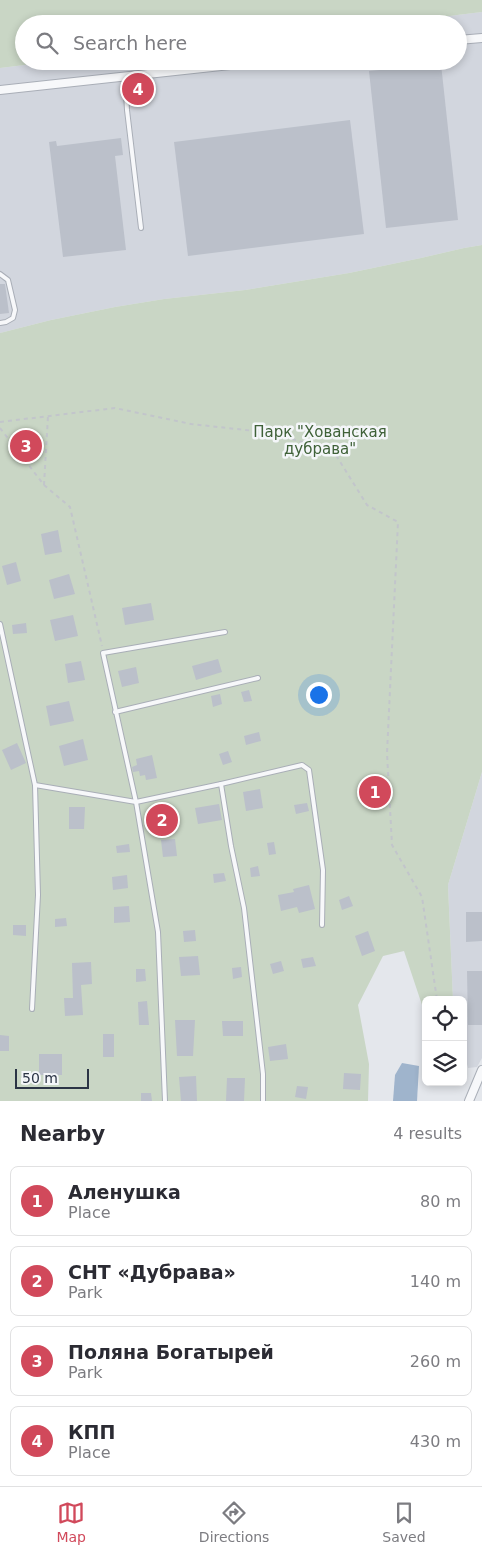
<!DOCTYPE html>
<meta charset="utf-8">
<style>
body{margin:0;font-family:"DejaVu Sans",sans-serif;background:#f7f7f7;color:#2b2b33}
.controls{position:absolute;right:15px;bottom:15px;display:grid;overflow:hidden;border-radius:8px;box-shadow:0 2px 8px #0003}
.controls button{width:45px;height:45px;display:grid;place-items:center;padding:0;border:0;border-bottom:1px solid #e1e1e2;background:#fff;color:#2b2b33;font:25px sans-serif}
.scale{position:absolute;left:15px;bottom:12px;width:74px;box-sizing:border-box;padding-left:5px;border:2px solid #2b3445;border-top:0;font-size:14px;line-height:18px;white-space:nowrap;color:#2b3445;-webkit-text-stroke:4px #f4f6f9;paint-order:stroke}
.you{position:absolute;left:318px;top:694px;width:18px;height:18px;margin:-12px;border:4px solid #fff;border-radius:50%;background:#1a73e8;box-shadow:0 0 0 8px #1a73e833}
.badge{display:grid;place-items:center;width:32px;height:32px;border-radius:50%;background:#d1495b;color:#fff;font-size:16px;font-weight:700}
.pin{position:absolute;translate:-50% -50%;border:2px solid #fff;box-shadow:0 1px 5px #0006}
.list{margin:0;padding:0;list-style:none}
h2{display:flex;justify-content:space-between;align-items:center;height:65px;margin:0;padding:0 20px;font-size:21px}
h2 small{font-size:16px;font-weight:400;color:#7c7c81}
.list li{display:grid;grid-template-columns:32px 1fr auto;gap:15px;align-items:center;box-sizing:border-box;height:70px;margin:0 10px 10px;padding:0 10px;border:1px solid #e1e1e2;border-radius:8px}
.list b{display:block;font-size:19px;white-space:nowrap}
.list p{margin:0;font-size:16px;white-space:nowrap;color:#7c7c81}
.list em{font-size:16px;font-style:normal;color:#7c7c81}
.icon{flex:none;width:28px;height:28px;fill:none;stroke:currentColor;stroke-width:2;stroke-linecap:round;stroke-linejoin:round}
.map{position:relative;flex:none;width:482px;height:1101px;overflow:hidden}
.search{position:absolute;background:#fff;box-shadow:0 2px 8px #0003;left:15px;right:15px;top:15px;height:55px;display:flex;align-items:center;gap:12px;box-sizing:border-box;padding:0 18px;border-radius:28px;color:#7c7c81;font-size:19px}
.sheet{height:385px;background:#fff}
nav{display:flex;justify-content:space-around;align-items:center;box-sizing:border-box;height:70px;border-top:1px solid #e1e1e2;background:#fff;font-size:14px;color:#7c7c81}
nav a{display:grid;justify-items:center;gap:2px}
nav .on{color:#d1495b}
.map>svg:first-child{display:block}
.built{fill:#d2d6de}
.green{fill:#c9d6c5}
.water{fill:#9fb4cc}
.building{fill:#bbc0ca}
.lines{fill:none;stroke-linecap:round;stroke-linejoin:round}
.service-casing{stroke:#a9aeb7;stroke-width:6}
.minor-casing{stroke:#a9aeb7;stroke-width:10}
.path{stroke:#c2c5cb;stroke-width:2;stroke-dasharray:4 4;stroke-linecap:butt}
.service{stroke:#f7f8fa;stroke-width:4}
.minor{stroke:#f7f8fa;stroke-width:8}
.labels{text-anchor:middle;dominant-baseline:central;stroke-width:5;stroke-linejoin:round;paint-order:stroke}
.park-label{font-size:15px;fill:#3f6138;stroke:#f4f6f9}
</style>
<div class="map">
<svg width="482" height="1101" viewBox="0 0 482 1101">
<rect width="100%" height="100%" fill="#e4e7ec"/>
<g class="built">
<polygon points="482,12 482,245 464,248 421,258 349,273 245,290 164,299 115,307 51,320 0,333 0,68 58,61 458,61 458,24 384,24"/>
<polygon points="482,772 482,1058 477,1067 468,1068 463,1048 463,1000 453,1000 448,885"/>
</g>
<g class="green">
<polygon points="0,0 482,0 482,12 384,24 24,24 24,61 58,61 0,68"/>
<polygon points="482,245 482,772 448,885 453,1000 426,1000 426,1017 404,951 383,956 358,1005 369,1064 368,1101 0,1101 0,333 51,320 115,307 164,299 245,290 349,273 421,258 464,248"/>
</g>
<polygon class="water" points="402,1063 419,1066 417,1101 393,1101 395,1075"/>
<g class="building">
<polygon points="441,64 458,220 386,228 369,71"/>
<polygon points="350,120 364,234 188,256 174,142"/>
<polygon points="121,138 123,155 115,156 126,250 63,257 49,142 56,141 57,146"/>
<polygon points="0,284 5,284 9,313 0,314"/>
<polygon points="58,530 62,552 45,555 41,534"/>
<polygon points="16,562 21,581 7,585 2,566"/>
<polygon points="69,574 75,594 54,599 49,580"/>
<polygon points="151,603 154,620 125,625 122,608"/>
<polygon points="73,615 78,636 55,641 50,620"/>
<polygon points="26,623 27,633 13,634 12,625"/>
<polygon points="218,659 222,672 196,680 192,666"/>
<polygon points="81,661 85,680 68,683 65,664"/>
<polygon points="136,667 139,683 122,687 118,671"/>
<polygon points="249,690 252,701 244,702 241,692"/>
<polygon points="220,694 222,704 213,707 211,696"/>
<polygon points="69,701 74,721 50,726 46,706"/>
<polygon points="259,732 261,741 246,745 244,736"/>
<polygon points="83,739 88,760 64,766 59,746"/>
<polygon points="17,743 26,763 11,770 2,750"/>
<polygon points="228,751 232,762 223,765 219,754"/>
<polygon points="152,755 157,778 146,780 145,775 140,776 139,771 133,772 132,767 137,765 136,759"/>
<polygon points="260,789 263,808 246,811 243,792"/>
<polygon points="307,803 309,811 296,814 294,805"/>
<polygon points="219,804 222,820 198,824 195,808"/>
<polygon points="69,807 85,807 84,829 69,829"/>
<polygon points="175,839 177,856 163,857 161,840"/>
<polygon points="274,842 276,854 269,855 267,843"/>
<polygon points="129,844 130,852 117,853 116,846"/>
<polygon points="258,866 260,876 251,877 250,868"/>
<polygon points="224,873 226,881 214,883 213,874"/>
<polygon points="127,875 128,888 113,890 112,877"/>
<polygon points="309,885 315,909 299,913 297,907 281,911 278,895 294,892 293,889"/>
<polygon points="349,896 353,906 342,910 339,900"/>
<polygon points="129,906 130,922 114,923 114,907"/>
<polygon points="466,912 482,912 482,941 466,942"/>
<polygon points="66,918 67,926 55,927 55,919"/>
<polygon points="13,925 26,925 26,936 13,935"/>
<polygon points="195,930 196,941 184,942 183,931"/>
<polygon points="368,931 375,951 362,956 355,936"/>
<polygon points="198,956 200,975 181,976 179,957"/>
<polygon points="313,957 316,966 303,968 301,959"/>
<polygon points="281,961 284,971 273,974 270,964"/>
<polygon points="91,962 92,984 81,985 83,1015 65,1016 64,998 73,998 72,963"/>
<polygon points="241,967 242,977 233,979 232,968"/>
<polygon points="136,969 145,969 146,981 136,982"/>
<polygon points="467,971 482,971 482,1025 468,1025"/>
<polygon points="147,1001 149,1025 139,1025 138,1002"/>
<polygon points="175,1020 195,1020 193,1056 177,1056"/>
<polygon points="222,1021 243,1021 243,1036 223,1036"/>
<rect x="103" y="1034" width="11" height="23"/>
<polygon points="0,1035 9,1036 9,1051 0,1051"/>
<polygon points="286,1044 288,1059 270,1061 268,1047"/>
<rect x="39" y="1054" width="23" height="21"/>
<polygon points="344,1073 361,1074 360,1090 343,1089"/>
<polygon points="196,1076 197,1101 181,1101 179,1077"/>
<polygon points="227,1078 245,1078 244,1101 226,1101"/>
<polygon points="297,1086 308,1087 306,1099 295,1097"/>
<polygon points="141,1093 151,1093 152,1101 141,1101"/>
</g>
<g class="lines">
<defs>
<g id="service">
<polyline points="125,77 127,110 141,228"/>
<polyline points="0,274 8,280 15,310 13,318 6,322 0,323"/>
<polyline points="0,624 35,785 136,802 221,784 302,765 309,770 323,870 322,925"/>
<polyline points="115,712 258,678"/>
<polyline points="221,784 231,846 244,908 263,1074 263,1101"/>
<polyline points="32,1009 38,895 35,785"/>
<polyline points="165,1101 158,932 136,802 103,653 225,632"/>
</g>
<g id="minor">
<polyline points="458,40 482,38"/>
<polyline points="0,90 267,61"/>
<polyline points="469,1101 482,1070"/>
</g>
</defs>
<use href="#service" class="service-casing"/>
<use href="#minor" class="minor-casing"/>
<g class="path">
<polyline points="0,422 115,408 191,424 273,433 334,452 367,505 398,522 387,753 392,845 422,897 437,1000"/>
<polyline points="0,428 44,485 70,507 102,646"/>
<polyline points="44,485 48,416"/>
<polyline points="463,1077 468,1082"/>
</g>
<use href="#service" class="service"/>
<use href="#minor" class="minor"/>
</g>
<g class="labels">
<g class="park-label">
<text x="320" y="432">Парк "Хованская<tspan x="320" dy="17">дубрава"</tspan></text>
</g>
</g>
</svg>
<div class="controls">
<button><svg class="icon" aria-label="locate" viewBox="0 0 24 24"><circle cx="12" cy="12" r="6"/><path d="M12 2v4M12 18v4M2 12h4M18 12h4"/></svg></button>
<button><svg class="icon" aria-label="layers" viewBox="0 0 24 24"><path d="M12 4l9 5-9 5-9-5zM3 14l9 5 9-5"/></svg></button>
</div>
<div class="scale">50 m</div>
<div class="you"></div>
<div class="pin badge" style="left:375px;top:792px">1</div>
<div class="pin badge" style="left:162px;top:820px">2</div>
<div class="pin badge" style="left:26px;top:446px">3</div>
<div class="pin badge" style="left:138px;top:89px">4</div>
<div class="search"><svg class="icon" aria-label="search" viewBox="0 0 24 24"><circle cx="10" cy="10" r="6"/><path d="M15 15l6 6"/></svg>Search here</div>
</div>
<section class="sheet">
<h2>Nearby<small>4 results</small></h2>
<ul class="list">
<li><span class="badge">1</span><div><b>Аленушка</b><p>Place</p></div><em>80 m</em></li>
<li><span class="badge">2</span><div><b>СНТ «Дубрава»</b><p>Park</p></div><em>140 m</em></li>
<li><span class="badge">3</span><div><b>Поляна Богатырей</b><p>Park</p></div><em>260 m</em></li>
<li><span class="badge">4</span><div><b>КПП</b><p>Place</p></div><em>430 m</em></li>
</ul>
</section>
<nav>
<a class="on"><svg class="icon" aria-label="map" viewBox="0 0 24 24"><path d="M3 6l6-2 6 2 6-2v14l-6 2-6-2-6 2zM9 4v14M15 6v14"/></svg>Map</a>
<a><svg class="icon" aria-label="directions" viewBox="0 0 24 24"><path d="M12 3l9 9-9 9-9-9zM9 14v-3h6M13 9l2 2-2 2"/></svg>Directions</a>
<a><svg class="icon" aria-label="saved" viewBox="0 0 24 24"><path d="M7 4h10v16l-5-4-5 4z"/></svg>Saved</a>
</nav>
